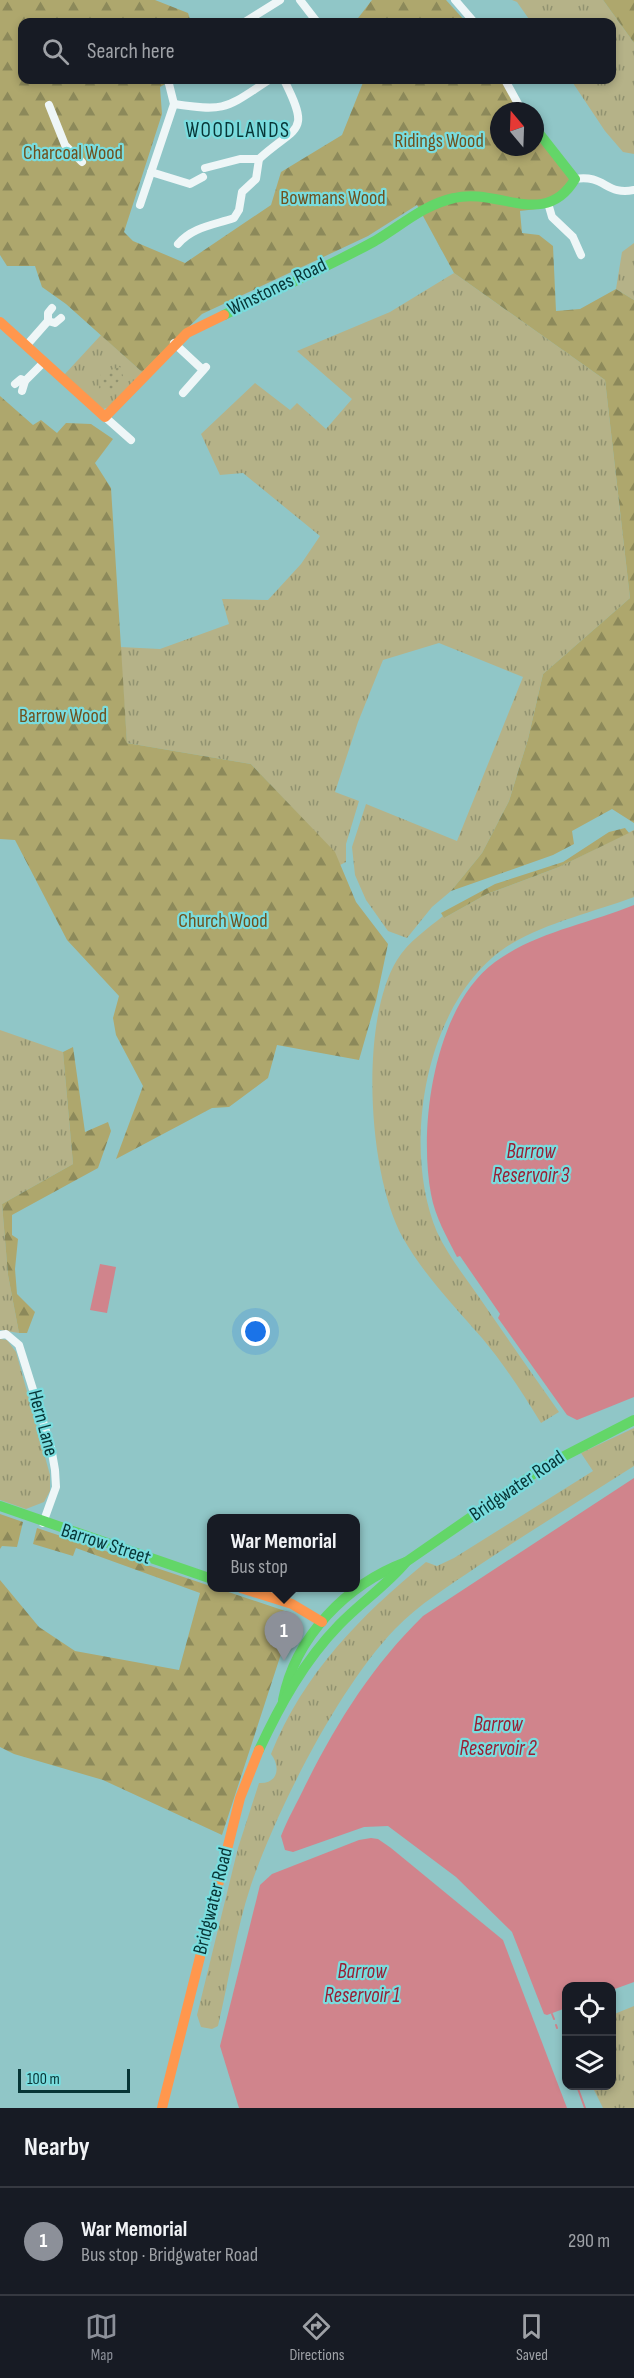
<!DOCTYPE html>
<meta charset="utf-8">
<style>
body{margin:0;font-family:"Sofia Sans Condensed",sans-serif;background:#20242c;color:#f1f3f6}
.controls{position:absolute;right:18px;bottom:18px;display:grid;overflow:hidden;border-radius:12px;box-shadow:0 3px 9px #0003}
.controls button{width:54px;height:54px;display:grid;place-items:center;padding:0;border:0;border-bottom:2px solid #363941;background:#171b24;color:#f1f3f6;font:30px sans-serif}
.compass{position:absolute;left:490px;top:102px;width:54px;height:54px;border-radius:50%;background:#171b24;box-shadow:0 3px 9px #0003;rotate:341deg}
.scale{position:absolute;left:18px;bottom:15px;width:112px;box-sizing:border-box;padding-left:6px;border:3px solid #073536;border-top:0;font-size:16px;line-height:21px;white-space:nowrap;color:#073536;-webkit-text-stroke:4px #79dcde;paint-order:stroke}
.you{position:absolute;left:256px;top:1332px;width:21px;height:21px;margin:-15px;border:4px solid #fff;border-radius:50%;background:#1a73e8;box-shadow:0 0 0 9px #1a73e833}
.badge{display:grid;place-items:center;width:39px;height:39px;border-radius:50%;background:#8c9099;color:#fff;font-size:20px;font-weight:700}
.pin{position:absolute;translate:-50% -50px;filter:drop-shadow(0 2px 3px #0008)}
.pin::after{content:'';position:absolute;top:32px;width:21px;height:18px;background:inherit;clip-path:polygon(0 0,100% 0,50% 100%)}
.popup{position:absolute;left:207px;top:1514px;width:153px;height:78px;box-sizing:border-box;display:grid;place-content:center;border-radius:12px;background:#171b24;filter:drop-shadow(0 2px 4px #0005);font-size:20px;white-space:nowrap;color:#9ea1a6}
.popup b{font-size:22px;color:#f1f3f6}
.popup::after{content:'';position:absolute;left:50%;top:100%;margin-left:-12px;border:12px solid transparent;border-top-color:#171b24}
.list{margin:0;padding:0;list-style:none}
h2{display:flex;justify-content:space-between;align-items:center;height:78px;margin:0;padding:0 24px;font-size:26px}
h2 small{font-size:20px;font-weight:400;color:#9ea1a6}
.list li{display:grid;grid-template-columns:39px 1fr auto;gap:18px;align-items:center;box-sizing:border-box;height:108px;padding:0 24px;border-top:2px solid #363941}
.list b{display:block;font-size:22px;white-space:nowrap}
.list p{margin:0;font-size:20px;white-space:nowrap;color:#9ea1a6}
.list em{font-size:20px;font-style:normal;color:#9ea1a6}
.icon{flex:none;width:33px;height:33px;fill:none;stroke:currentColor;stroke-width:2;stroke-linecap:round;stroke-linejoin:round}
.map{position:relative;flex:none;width:634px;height:2108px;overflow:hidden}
.search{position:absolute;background:#171b24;box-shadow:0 3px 9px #0003;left:18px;right:18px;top:18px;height:66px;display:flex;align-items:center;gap:15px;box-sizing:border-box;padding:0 21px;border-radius:12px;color:#9ea1a6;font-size:22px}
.sheet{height:186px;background:#171b24}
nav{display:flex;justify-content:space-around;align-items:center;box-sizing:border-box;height:84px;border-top:2px solid #363941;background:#171b24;font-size:16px;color:#9ea1a6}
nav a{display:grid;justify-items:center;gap:3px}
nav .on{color:#8c9099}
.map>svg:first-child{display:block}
.grass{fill:url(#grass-tufts)}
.forest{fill:url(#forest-firs)}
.park{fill:url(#park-dots)}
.water{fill:#d0848c}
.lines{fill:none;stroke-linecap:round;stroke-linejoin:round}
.stream{stroke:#d0848c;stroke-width:2}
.street{stroke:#eef6f7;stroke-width:8}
.fast{stroke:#63d668;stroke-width:10}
.slow{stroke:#ff974d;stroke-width:10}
.labels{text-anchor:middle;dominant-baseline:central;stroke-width:4.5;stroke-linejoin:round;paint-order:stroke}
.park-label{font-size:20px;fill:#6f511e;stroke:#79dcde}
.street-label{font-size:20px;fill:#073536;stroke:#79dcde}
.neighbourhood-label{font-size:21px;letter-spacing:1.5px;fill:#073536;stroke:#79dcde}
.water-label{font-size:21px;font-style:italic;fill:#991f34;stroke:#79dcde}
</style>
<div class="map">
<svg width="634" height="2108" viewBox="0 0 634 2108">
<defs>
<pattern id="grass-tufts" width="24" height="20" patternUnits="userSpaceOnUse" patternTransform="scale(1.5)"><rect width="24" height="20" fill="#b5b288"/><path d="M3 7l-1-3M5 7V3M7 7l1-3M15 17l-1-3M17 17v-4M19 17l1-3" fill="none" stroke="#919270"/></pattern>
<pattern id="forest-firs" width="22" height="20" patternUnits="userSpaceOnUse" patternTransform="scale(1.5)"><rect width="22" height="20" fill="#aea76d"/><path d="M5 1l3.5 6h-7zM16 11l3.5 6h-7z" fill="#8c895a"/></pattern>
<pattern id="park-dots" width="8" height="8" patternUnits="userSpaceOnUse" patternTransform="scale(1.5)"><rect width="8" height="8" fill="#b5b288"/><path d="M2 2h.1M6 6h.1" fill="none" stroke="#919270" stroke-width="1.8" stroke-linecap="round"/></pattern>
</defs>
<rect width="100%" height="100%" fill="#90c6c7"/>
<g class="grass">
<polygon points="512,0 603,0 634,43 634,154 623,152 605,131 571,80 612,80 612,22 531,22 517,2"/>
<polygon points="634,243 634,300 616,289 622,252"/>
<polygon points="454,273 605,380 630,598 543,674 528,739 509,801 482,853 451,891 432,907 407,938 388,931 366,900 355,875 352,847 366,804 457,841 523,677 439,643 383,660 358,722 335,792 359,801 346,844 346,862 340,865 334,852 251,764 127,743 120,647 160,649 229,624 222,599 268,600 301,564 320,536 243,473 220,475 201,434 255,383 290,410 297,403 326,429 352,399 297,351 390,312"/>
<polygon points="101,335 142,372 109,407 103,409 64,375"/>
<path d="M 634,830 L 634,897 C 594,912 548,922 511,944 C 426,996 400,1144 437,1232 C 448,1256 466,1278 481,1300 C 507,1338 533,1375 559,1412 L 541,1423 C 523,1394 504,1364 482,1338 C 454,1306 424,1275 403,1238 C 368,1176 359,1022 397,960 C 408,942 427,929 443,916 L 444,918 L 487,894 L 559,867 Z"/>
<polygon points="0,1030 63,1052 73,1164 2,1204 8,1275 19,1333 0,1330"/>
<polygon points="0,1339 7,1340 16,1352 50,1475 50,1491 44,1502 26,1509 0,1500"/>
<path d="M 634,1428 L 634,1466 C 582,1499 529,1532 478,1566 C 449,1586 419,1604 395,1629 C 339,1687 277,1809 251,1885 C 236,1930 229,1980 218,2026 L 212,2029 L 201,2027 L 197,2015 L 238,1848 L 259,1783 C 278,1784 281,1767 271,1754 C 303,1674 360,1616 426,1562 L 437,1566 L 454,1558 L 593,1471 L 581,1453 Z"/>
<polygon points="634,2006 634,2108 603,2108 592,2086 612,2086 612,2015"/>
</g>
<g class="forest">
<polygon points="0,0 155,0 188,13 191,22 22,22 22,80 172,80 160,87 162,114 124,232 133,241 185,263 271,205 281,172 342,135 364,80 503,80 524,111 499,111 499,147 535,147 535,128 572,181 537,209 520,211 522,233 539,235 553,246 556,311 580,309 616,289 634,300 634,823 612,809 572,831 574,844 553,855 451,891 482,853 509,801 528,739 543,674 630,598 605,380 454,273 417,205 368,236 202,314 142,372 66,304 42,287 35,266 7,266 0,255"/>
<polygon points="372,0 446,0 466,22 355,22"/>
<polygon points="603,0 634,0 634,43"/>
<polygon points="0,396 33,425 41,420 57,433 66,423 91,424 113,439 95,463 111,488 127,743 251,764 335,852 356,902 388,944 376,1001 359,1060 277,1045 268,1078 229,1107 212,1108 116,1159 143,1086 116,1035 113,1018 119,996 67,940 15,840 0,839"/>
<polygon points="625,828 629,833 559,867 487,894 444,918 441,913 495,884 563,862 609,832"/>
<polygon points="73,1047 85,1132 108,1122 111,1131 98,1168 12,1215 12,1235 18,1239 15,1269 17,1294 35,1312 27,1333 19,1333 8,1275 2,1204 73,1164 63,1052"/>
<polygon points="0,1514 23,1522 17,1547 2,1546 0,1549"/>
<polygon points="37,1528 294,1614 222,1835 103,1780 14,1754 0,1747 0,1580 39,1627 75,1651 179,1670 200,1593 76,1548 73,1556 33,1544"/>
</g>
<polygon class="park" points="120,367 123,376 110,391 99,389 101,373"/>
<g class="water">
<path d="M 634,905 L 634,1397 L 577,1420 L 567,1415 L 498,1318 L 500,1314 L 460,1256 L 457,1257 C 447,1237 435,1217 431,1194 C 418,1125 435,1006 495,962 C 536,932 588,924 634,905 Z"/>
<polygon points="100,1264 116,1267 107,1313 90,1310"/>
<path d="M 634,1478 L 634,1982 L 612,1990 L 612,1986 L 566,1986 L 566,2008 L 547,2015 L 544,2014 L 512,1932 L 456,1877 L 388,1826 L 364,1827 L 293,1852 L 285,1850 L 281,1836 C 288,1818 297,1803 305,1786 C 337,1722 372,1666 423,1616 Z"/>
<polygon points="371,1838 378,1839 391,1848 503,1940 567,2108 239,2108 220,2046 260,1885 272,1874 359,1840"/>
</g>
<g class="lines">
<g class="stream">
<polyline points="552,2014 554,2019"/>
<polyline points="556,2025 557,2028"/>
<polyline points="565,2050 566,2056"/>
<polyline points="577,2086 585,2108"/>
</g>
<g class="street">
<polyline points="300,0 317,22"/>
<polyline points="455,0 474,22"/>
<polyline points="245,22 280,0"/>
<polyline points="505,80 522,111"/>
<path d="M 174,104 C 227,112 226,108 269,80"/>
<polyline points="49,105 65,145 82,162"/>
<polyline points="205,168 240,159 259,159"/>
<polyline points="151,172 190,184 203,177"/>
<path d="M 575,179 C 605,174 606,196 634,190"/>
<polyline points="548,203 552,217 573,237 581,255"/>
<polyline points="140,205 174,104 168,80"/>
<path d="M 178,244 C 192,227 214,225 234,218 L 239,210 L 242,192 L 256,179 L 259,159 C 296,125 312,135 284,80"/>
<polyline points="52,308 48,313 48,321 55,323 61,318"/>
<polyline points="174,343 203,370"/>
<polyline points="26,346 48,321"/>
<polyline points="25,381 44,362"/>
<polyline points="15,384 21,379 25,381 22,391"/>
<polyline points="183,393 206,367"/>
<polyline points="105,417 131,440"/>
<polyline points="0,1335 6,1334 19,1345 51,1447 55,1470 56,1487 43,1523"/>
</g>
<g class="fast">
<path d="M 224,315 C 274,290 326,268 375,241 C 402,225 423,205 454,198 C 497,187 545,230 575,179 L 535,128"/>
<polyline points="0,1506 212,1579"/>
<path d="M 283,1700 C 295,1637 347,1584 406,1562"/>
<path d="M 259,1750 C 280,1705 304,1661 339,1625 C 360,1603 386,1586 406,1562 L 545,1466 L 634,1420"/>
</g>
<g class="slow">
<polyline points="0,322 105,417 187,333 224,315"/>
<polyline points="241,1588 292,1604 322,1622"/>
<polyline points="162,2108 240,1798 259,1750"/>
</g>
</g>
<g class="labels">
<g class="park-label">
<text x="439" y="141">Ridings Wood</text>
<text x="73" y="153">Charcoal Wood</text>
<text x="333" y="198">Bowmans Wood</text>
<text x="63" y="716">Barrow Wood</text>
<text x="223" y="921">Church Wood</text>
</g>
<g class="street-label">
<text transform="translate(277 287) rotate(-26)">Winstones Road</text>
<text transform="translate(43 1423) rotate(75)">Hern Lane</text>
<text transform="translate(517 1486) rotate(-34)">Bridgwater Road</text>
<text transform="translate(106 1544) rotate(18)">Barrow Street</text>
<text transform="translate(213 1901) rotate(-76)">Bridgwater Road</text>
</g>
<g class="neighbourhood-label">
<text x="238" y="130">WOODLANDS</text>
</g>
<g class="water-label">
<text x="531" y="1151">Barrow<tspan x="531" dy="24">Reservoir 3</tspan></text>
<text x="498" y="1724">Barrow<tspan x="498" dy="24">Reservoir 2</tspan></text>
<text x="362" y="1971">Barrow<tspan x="362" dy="24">Reservoir 1</tspan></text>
</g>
</g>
</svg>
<div class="controls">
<button><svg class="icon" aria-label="locate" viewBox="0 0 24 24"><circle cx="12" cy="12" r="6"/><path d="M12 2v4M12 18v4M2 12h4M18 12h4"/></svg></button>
<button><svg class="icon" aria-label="layers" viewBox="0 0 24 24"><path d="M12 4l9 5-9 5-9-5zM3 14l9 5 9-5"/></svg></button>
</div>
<svg class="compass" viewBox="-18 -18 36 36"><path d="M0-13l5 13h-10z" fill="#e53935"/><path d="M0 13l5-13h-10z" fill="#9ea1a6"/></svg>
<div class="scale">100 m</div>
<div class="you"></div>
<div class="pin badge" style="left:284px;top:1661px">1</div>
<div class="popup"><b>War Memorial</b>Bus stop</div>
<div class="search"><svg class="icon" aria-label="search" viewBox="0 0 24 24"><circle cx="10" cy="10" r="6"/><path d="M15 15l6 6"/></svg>Search here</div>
</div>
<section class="sheet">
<h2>Nearby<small></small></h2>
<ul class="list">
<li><span class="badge">1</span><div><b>War Memorial</b><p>Bus stop · Bridgwater Road</p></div><em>290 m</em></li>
</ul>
</section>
<nav>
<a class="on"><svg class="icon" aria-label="map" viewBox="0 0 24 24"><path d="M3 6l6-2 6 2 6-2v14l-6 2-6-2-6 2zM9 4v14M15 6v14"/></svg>Map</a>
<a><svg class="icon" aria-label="directions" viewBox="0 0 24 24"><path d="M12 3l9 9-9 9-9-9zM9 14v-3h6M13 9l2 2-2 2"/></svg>Directions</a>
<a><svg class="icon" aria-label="saved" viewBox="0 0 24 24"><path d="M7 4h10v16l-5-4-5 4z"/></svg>Saved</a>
</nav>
